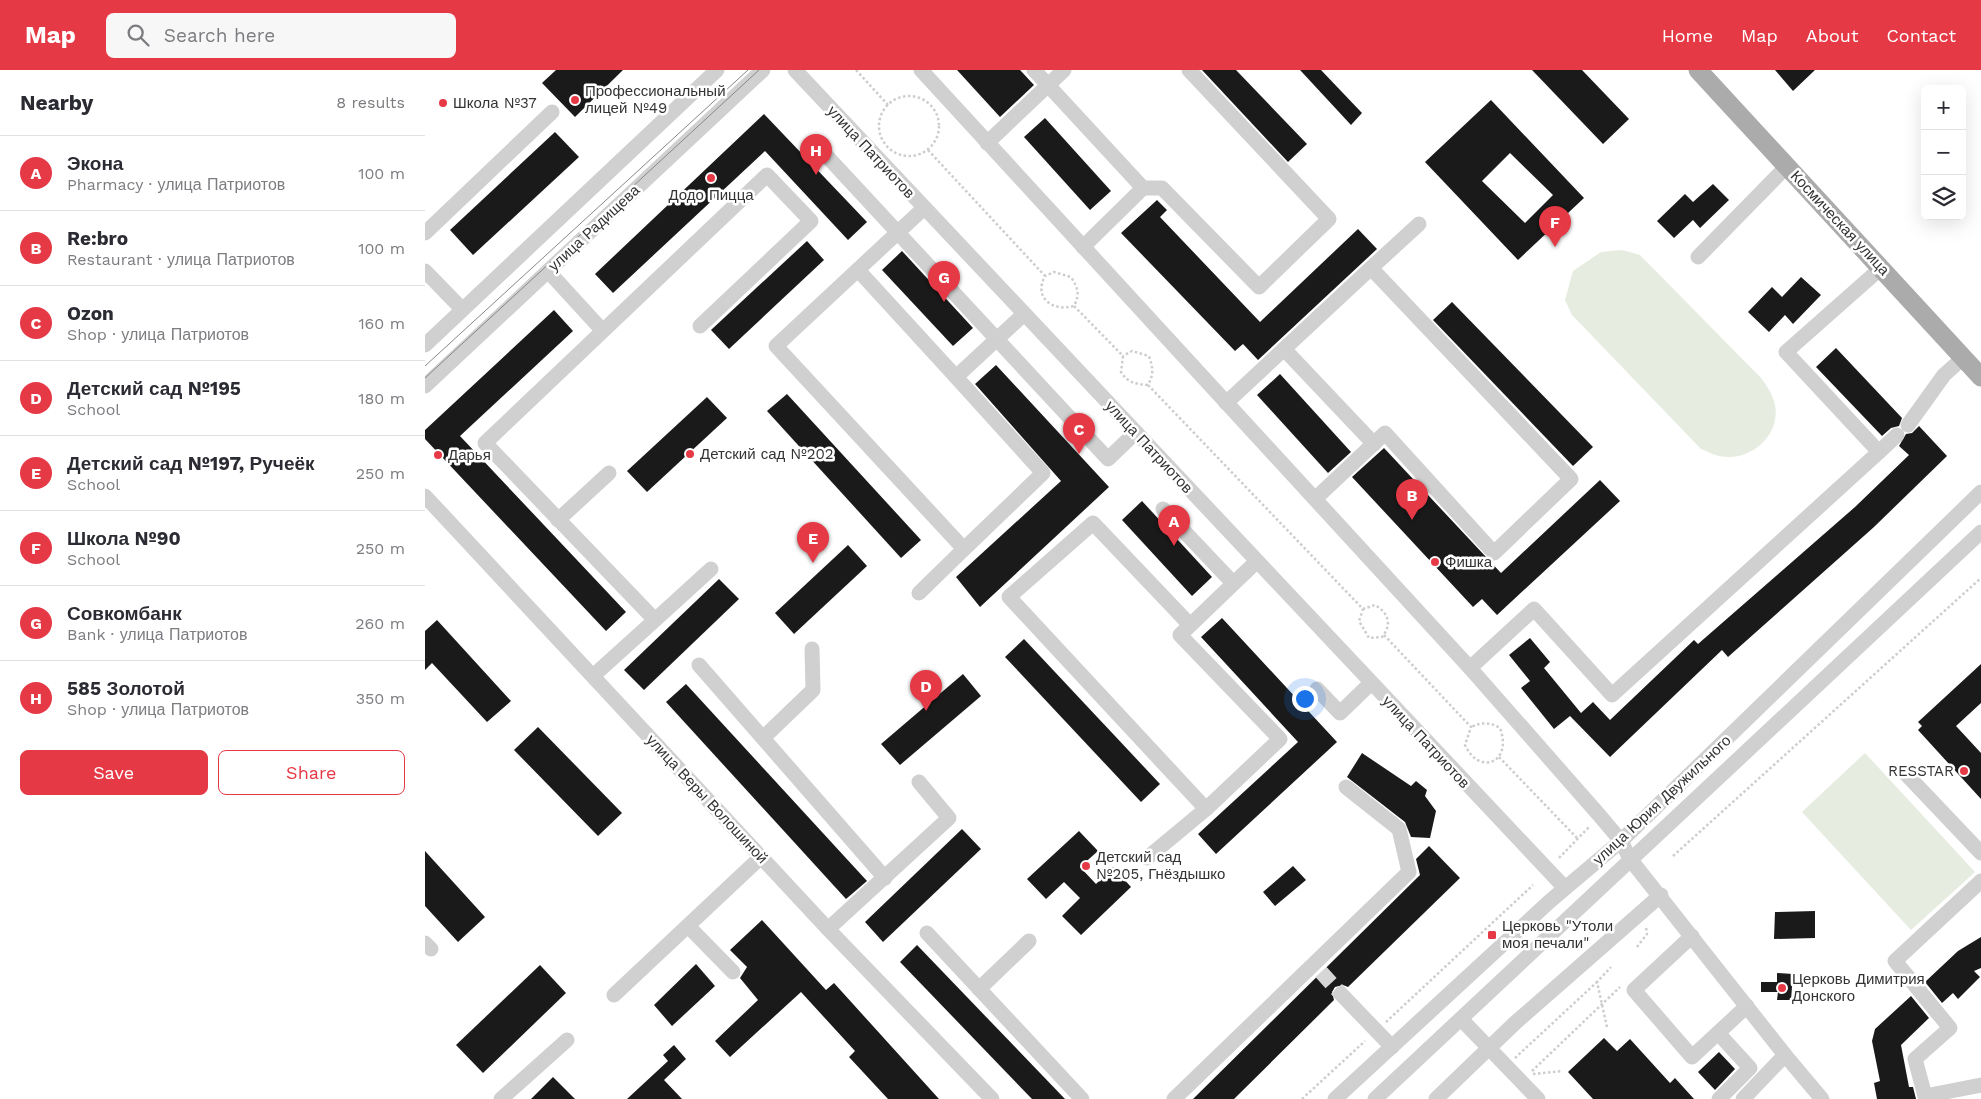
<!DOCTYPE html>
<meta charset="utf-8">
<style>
body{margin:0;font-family:"Work Sans",sans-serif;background:#f7f7f7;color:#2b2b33}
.controls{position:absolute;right:15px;top:15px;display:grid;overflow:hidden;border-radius:8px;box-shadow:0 5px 20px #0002}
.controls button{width:45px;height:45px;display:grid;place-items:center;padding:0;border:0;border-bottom:1px solid #e1e1e2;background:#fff;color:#2b2b33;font:25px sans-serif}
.you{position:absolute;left:879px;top:628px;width:18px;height:18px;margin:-12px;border:4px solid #fff;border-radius:50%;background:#1a73e8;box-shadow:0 0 0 8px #1a73e833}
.badge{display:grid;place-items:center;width:32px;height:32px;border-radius:50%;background:#e63946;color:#fff;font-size:16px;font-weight:700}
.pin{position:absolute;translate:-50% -41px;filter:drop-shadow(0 1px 2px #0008)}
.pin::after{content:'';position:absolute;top:26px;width:18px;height:15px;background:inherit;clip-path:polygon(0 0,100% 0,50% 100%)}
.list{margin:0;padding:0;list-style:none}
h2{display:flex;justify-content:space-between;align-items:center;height:65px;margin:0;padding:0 20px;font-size:21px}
h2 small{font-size:16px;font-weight:400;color:#7c7c81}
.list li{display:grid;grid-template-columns:32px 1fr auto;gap:15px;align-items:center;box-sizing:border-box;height:75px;padding:0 20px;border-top:1px solid #e1e1e2}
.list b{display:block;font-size:19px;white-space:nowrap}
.list p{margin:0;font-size:16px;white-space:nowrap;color:#7c7c81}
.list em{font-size:16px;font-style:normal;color:#7c7c81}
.actions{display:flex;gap:10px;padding:15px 20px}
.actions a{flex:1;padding:11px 0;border:1px solid #e63946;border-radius:8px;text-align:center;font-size:18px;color:#e63946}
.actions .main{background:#e63946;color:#fff}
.icon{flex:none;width:28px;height:28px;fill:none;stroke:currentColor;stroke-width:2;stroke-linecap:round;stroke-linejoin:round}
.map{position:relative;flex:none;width:1556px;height:1029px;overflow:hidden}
header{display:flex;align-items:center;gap:30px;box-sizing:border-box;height:70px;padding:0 25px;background:#e63946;color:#fff}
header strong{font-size:24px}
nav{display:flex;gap:28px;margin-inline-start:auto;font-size:18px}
.search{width:350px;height:45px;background:#f7f7f7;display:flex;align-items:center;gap:12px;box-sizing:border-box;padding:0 18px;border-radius:8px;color:#7c7c81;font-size:19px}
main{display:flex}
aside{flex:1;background:#fff}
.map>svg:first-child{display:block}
.green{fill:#e6ecdf}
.building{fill:#1a1a1a;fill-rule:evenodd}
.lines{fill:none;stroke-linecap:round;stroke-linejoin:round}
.minor-tunnel{stroke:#d6d6d6;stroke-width:15;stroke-dasharray:15 8;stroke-linecap:butt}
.path{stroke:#cdcdcd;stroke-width:2.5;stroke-dasharray:2.5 2.5;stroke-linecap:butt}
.minor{stroke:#d0d0d0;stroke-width:15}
.major{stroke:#ababab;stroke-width:19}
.tram{stroke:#888;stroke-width:1}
.poi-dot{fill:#e63946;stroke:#fff;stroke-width:2}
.labels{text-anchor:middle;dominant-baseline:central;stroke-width:5;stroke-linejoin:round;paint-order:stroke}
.poi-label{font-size:15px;fill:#333;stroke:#fff;text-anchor:start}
.street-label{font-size:15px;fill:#333;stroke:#fff}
</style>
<header>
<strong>Map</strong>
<div class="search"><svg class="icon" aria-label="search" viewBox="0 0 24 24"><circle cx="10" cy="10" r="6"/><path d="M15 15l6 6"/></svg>Search here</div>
<nav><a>Home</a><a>Map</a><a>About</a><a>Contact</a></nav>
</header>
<main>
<aside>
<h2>Nearby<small>8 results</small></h2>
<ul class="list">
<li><span class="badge">A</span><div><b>Экона</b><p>Pharmacy · улица Патриотов</p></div><em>100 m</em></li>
<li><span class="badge">B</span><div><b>Re:bro</b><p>Restaurant · улица Патриотов</p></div><em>100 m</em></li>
<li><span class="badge">C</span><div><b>Ozon</b><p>Shop · улица Патриотов</p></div><em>160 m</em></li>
<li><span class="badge">D</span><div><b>Детский сад №195</b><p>School</p></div><em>180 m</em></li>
<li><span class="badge">E</span><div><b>Детский сад №197, Ручеёк</b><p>School</p></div><em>250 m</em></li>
<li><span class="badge">F</span><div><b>Школа №90</b><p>School</p></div><em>250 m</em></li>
<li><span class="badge">G</span><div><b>Совкомбанк</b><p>Bank · улица Патриотов</p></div><em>260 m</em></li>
<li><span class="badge">H</span><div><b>585 Золотой</b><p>Shop · улица Патриотов</p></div><em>350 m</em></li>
</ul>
<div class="actions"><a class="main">Save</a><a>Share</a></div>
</aside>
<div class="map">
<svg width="1556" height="1029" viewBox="0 0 1556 1029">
<rect width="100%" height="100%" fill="#fff"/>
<g class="green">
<path d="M 1197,180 L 1215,185 L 1336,308 C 1342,316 1348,325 1350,335 C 1356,366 1324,393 1294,386 C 1288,385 1282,381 1276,379 L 1147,245 L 1140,230 L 1148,201 L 1176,182 Z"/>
<polygon points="1440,683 1550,802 1486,860 1377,742"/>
</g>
<g class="building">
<polygon points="131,0 198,0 150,47 117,13"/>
<polygon points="532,0 595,0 609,15 575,47"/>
<polygon points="777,0 811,0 882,74 863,92"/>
<polygon points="875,0 896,0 937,43 926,55"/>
<polygon points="1107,0 1157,0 1204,49 1178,74"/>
<polygon points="1350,0 1390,0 1368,21"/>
<path d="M 1066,30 L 1159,128 L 1093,190 L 1000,92 ZM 1085,83 L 1128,125 L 1100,153 L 1057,111 Z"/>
<polygon points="339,44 442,152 423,170 340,81 188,223 170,204"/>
<polygon points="620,48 686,121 665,140 599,67"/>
<polygon points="130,62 154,87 48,185 25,160"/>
<polygon points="1288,114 1304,130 1275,158 1268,150 1249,168 1232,151 1260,124 1268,132"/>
<polygon points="732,130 742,140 735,147 835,252 933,159 952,179 833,290 818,274 810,281 696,163"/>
<polygon points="382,171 399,190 304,279 286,260"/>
<polygon points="477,181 548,258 528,276 457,200"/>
<polygon points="1376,207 1396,225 1368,254 1360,245 1344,262 1323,242 1347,217 1357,227"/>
<polygon points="1027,232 1168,377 1148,396 1008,250"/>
<polygon points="129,240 148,261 35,366 201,542 181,561 0,369 0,360"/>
<polygon points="1411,278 1477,348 1474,356 1466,358 1457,366 1391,297"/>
<polygon points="571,295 684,417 555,537 531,507 636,411 550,314"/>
<polygon points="855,304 926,382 903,403 832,325"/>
<polygon points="362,324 496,470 476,488 342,341"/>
<polygon points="282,327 302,348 222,422 202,401"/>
<polygon points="1494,356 1522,386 1449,457 1303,587 1297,580 1185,687 1145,646 1129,659 1096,618 1105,611 1084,585 1105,568 1125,592 1119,598 1156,643 1168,632 1185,650 1269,570 1273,574 1430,437 1484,385 1474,376 1481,364 1487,363"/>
<polygon points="959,378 1076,503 1175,410 1195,431 1072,545 1057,529 1048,537 927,407"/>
<polygon points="717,431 787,507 767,526 697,450"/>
<polygon points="423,475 442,496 369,564 350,543"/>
<polygon points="294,509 314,529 219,620 199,600"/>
<polygon points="797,548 912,672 791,784 773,764 873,672 776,567"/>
<polygon points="12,550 86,631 62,652 7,593 0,600 0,561"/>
<polygon points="599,569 735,714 716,732 580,587"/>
<polygon points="1556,594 1556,633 1531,656 1556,683 1556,729 1493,660 1497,656 1493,652"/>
<polygon points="538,604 556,626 475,695 456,674"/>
<polygon points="261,614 442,811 421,829 241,632"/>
<polygon points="113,657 197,743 173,766 89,680"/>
<polygon points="937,683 986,716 991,711 1002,720 1000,726 1011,741 1005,768 986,767 980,752 922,707"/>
<polygon points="537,759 556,779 458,872 440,852"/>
<polygon points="654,761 673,781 655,797 671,814 688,797 706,817 656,865 637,846 655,828 639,812 621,829 602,809"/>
<polygon points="1004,776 1035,808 923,917 918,915 910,917 907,922 909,930 809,1029 768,1029 995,805 991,789"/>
<polygon points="0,781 60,847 33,872 0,836"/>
<polygon points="868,796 881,810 850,836 838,822"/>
<polygon points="1390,841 1390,868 1349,869 1350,842"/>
<polygon points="337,850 401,920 409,913 514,1029 463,1029 424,987 430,981 376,922 305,987 290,971 333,930 315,908 322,897 305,880"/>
<polygon points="1556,867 1556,898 1549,901 1555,907 1533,929 1528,923 1517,933 1500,912 1533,881"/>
<polygon points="492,875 640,1029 607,1029 475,892"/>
<polygon points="271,894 290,916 247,956 229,935"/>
<polygon points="115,895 141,923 58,1003 31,975"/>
<polygon points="1352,903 1368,904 1366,930 1352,930 1353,922 1336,922 1336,912 1352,912"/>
<polygon points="1486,926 1504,948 1476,975 1484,1017 1488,1017 1491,1029 1452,1029 1449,1013 1455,1011 1447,971 1450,959"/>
<polygon points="1179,968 1192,981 1205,969 1245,1013 1250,1008 1269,1029 1168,1029 1143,1002"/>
<polygon points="249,975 261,989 239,1010 257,1029 202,1029 243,991 238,985"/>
<polygon points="1294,982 1310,999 1290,1020 1273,1002"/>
<polygon points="128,1007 150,1029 106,1029"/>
</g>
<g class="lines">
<polyline class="minor-tunnel" points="896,902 916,924"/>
<g class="path">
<polyline points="431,0 463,35"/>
<circle cx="484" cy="56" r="30"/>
<path d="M 503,80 L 620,206 C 608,228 628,242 649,236 C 655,224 653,218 646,207 L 629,202 L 620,206"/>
<path d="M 649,236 L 698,286 L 696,302 C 703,313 710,314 723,315 C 729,304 728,298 724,286 L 707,281 L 698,286"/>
<path d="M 723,315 L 938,539 L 934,551 L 944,568 L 957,567 C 967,555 964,543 950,535 L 938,539"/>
<path d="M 959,565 L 1046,657 L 1040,675 C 1054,706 1088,693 1075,658 C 1065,652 1057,652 1046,657"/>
<polyline points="1074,687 1153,769"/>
<polyline points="1248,786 1556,508"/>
<polyline points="1134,788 1165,756"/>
<polyline points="1212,877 1222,864 1221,857"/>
<polyline points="961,952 1108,815"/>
<polyline points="1182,957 1172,912 1186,897"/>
<polyline points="1090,988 1172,912"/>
<polyline points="1107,1001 1195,917"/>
<polyline points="1108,1004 1137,1001"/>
<polyline points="877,1029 940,971"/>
</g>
<g class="minor">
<polyline points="370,0 1140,818"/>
<polyline points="496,0 1045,598 1175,746 1196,771 1205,789 1360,985 1397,1029"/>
<polyline points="609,0 718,118 737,118 834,217 904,149 764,0"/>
<polyline points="562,73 639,0"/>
<polyline points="398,82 683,389 710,363"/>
<polyline points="499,138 351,276 539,479 618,403 531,307 599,244"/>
<polyline points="0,163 127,42"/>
<polyline points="658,177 718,118"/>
<polyline points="1273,187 1362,96"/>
<polyline points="946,198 994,154"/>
<polyline points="433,200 531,307"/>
<polyline points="0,201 37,239"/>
<polyline points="123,201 177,260"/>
<polyline points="0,275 292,0"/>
<polyline points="859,279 949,374"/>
<polyline points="0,316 338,0"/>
<polyline points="801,333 946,198 1146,409 1069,483 960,363 890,429"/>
<polyline points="1483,355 1519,305 1538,288"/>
<polyline points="1454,382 1472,365"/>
<polyline points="0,426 403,859 567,1029"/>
<polyline points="738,439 808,513"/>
<polyline points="133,450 184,403"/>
<polyline points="494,523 539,479"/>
<polyline points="230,550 286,499"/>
<polyline points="765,555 668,453 584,527 781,739 855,669 755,565 831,492"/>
<polyline points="274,595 460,808"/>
<polyline points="1045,598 1109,539 1187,625 1454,382 1361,282 1456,198"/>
<polyline points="168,606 230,550 60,373 342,105 386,151 275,256"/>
<polyline points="892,619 915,643 946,613"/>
<polyline points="338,668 388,620 387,579"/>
<polyline points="1481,704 1556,783"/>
<polyline points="722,788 781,739"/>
<polyline points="1556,811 1470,891 1525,958 1490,989 1500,1026 1556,1015"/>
<polyline points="263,856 308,902"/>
<polyline points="403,859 524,748 494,712"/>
<polyline points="502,863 657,1029"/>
<polyline points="1267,866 1209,920 1267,987 1322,936"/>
<polyline points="0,873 6,879"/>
<polyline points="554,919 604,871"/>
<polyline points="916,924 967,977"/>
<polyline points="189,925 336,787"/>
<polyline points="1036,949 1113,1029"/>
<polyline points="1293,963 1325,998 1294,1029"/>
<polyline points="76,1029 142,970"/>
<polyline points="749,1029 984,802 974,759 921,717"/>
<polyline points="910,1029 1125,831 1196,771 1556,422"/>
<polyline points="950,1029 1556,462"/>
<polyline points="1011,1029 1090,953 1236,825"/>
<polyline points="1318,1029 1360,985"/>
</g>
<polyline class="major" points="1273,0 1556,307"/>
<g class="tram">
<polyline points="0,296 323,0"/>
<polyline points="0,308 334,0"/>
</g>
</g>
<g class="poi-dot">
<circle cx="150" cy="30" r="5"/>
<circle cx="18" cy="33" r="5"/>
<circle cx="286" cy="108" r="5"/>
<circle cx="265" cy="384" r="5"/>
<circle cx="13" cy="385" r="5"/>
<circle cx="1010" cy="492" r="5"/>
<circle cx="1539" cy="701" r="5"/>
<circle cx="661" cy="796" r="5"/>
<rect x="1062" y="860" width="10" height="10" rx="2.5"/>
<circle cx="1357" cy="918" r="5"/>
</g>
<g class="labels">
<g class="poi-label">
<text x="160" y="21">Профессиональный<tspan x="160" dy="17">лицей №49</tspan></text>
<text x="28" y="33">Школа №37</text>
<text x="286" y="125" text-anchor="middle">Додо Пицца</text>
<text x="275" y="384">Детский сад №202</text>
<text x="23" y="385">Дарья</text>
<text x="1020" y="492">Фишка</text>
<text x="1529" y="701" text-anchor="end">RESSTAR</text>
<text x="671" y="787">Детский сад<tspan x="671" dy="17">№205, Гнёздышко</tspan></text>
<text x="1077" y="856">Церковь "Утоли<tspan x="1077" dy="17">моя печали"</tspan></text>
<text x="1367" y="909">Церковь Димитрия<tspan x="1367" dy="17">Донского</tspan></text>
</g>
<g class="street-label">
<text transform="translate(446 82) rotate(47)">улица Патриотов</text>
<text transform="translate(1415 153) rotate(47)">Космическая улица</text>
<text transform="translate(169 158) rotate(-43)">улица Радищева</text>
<text transform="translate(724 377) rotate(47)">улица Патриотов</text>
<text transform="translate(1001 672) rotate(47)">улица Патриотов</text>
<text transform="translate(282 729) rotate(47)">улица Веры Волошиной</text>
<text transform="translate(1237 730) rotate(-43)">улица Юрия Двужильного</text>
</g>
</g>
</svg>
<div class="controls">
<button>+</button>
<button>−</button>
<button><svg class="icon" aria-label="layers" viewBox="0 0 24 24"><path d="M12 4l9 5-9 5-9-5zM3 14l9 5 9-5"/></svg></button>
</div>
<div class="you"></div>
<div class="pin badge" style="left:749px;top:476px">A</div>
<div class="pin badge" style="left:987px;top:450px">B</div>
<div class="pin badge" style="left:654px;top:384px">C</div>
<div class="pin badge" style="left:501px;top:641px">D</div>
<div class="pin badge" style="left:388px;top:493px">E</div>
<div class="pin badge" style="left:1130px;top:177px">F</div>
<div class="pin badge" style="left:519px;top:232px">G</div>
<div class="pin badge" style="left:391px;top:105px">H</div>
</div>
</main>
